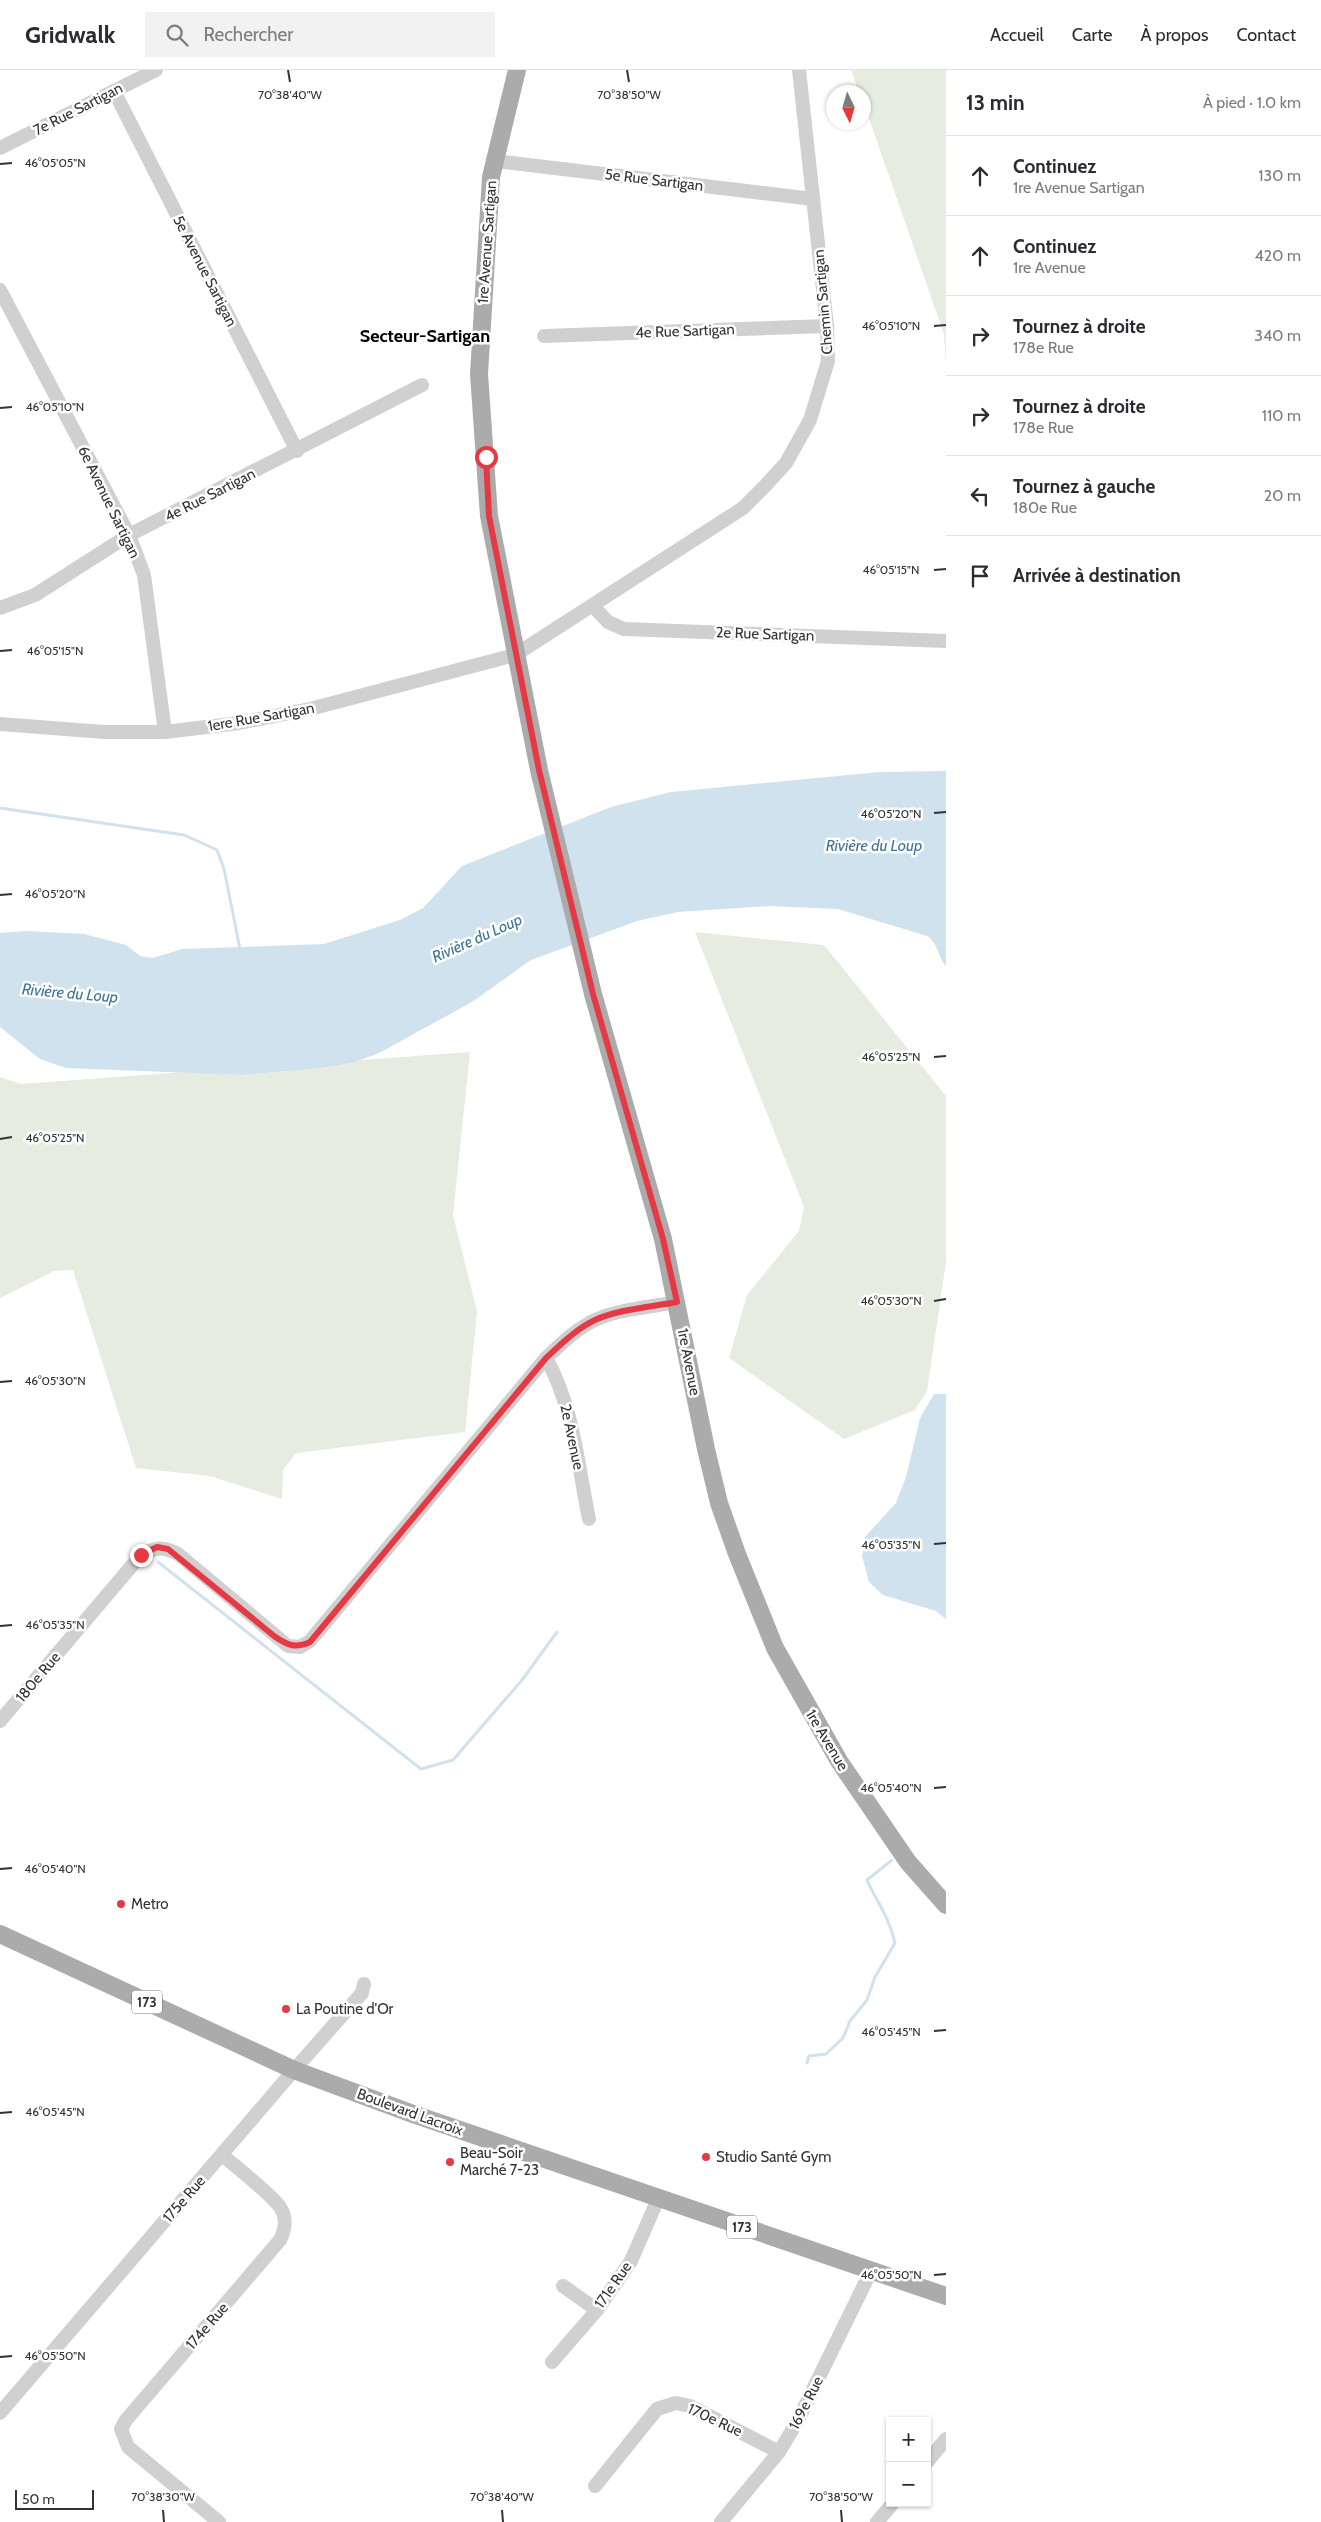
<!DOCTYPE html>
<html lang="fr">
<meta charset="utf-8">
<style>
body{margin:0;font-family:Cabin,sans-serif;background:#f2f2f3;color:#2b2b33}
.controls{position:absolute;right:15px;bottom:15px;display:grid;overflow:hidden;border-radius:0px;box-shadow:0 1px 4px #0004}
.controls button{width:45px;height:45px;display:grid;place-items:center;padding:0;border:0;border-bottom:1px solid #e1e1e2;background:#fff;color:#2b2b33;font:25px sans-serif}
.compass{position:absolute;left:826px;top:15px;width:45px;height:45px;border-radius:50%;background:#fff;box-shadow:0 1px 4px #0004;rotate:175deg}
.scale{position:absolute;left:15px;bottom:12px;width:79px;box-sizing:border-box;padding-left:5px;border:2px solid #333;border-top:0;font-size:14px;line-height:18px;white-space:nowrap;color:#333;-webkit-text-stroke:4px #fff;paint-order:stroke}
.stop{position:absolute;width:15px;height:15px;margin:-11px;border:4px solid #e63946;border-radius:50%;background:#fff}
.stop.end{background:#e63946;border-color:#fff;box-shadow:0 1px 5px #0008}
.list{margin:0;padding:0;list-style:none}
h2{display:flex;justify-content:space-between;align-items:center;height:65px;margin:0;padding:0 20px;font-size:21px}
h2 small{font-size:16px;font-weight:400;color:#7c7c81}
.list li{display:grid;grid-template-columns:32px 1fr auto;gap:15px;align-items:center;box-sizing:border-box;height:80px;padding:0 20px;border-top:1px solid #e1e1e2}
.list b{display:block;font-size:19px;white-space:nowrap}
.list p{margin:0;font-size:16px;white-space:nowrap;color:#7c7c81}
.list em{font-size:16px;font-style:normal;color:#7c7c81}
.icon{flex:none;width:28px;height:28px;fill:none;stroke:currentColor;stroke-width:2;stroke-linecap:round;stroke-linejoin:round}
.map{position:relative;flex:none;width:946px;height:2452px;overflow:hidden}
header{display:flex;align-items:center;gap:30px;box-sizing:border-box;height:70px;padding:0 25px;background:#fff;border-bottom:1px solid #e1e1e2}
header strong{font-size:24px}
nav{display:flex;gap:28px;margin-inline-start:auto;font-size:18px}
.search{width:350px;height:45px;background:#f2f2f3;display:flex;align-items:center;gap:12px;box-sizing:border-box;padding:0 18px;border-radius:0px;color:#7c7c81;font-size:19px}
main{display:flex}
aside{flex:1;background:#fff}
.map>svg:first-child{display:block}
.green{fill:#e6ecdf}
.water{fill:#cfe2ee}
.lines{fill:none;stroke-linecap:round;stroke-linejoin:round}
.stream{stroke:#cfe2ee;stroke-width:3}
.minor{stroke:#d0d0d0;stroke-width:14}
.major{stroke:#ababab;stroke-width:18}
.route{stroke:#e63946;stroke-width:6}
.ticks{fill:none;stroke:#333;stroke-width:2}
.poi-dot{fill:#e63946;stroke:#fff;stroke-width:2}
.labels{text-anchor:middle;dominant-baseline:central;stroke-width:5;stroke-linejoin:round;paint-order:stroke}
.shield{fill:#fff;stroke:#707070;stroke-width:1}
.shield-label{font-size:14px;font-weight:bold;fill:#333}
.street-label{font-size:15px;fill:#333;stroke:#fff}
.poi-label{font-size:15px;fill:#333;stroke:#fff;text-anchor:start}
.water-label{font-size:16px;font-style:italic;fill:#3f7597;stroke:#fff}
.quarter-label{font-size:18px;font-weight:bold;fill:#000;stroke:#fff}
.ticks-label{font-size:12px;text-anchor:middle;fill:#333;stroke:#fff;stroke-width:5;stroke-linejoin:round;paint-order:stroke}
</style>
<header>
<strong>Gridwalk</strong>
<div class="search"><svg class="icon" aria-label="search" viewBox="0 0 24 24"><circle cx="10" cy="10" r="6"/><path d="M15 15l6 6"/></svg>Rechercher</div>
<nav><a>Accueil</a><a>Carte</a><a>À propos</a><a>Contact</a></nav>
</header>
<main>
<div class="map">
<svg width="946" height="2452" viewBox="0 0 946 2452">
<rect width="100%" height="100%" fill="#fff"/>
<g class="green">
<polygon points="851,0 946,0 946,294 944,264 864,34 864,22 859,22"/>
<polygon points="695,862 824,875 946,1026 946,1192 927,1321 915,1340 844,1369 729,1288 747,1225 799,1161 804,1137"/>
<polygon points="470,982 453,1145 477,1241 465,1362 296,1383 283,1400 282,1429 210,1406 136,1398 73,1200 54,1201 0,1228 0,1007 21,1014 184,1002 242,1005 322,998 362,990"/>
</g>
<g class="water">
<path d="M 946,701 L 946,896 C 937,886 939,874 927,866 L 838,839 L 769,836 L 678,842 L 637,851 L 531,890 L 472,932 L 379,983 L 355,992 L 322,998 L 242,1005 L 66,998 L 40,989 L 0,957 L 0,863 L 26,861 L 84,864 L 126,875 L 140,886 L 153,888 L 182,879 L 324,874 L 400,850 L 423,838 L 462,796 L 611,737 L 671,722 L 880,702 Z"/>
<polygon points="934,1324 946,1324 946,1549 936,1541 883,1525 869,1512 862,1486 865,1467 896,1433 906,1407 920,1348"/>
</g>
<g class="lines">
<g class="stream">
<polyline points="0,738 184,765 217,780 224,799 240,879"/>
<polyline points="158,1492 421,1699 453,1690 522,1610 557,1562"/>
<path d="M 807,1993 L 809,1986 L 826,1984 L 843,1968 L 850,1951 L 867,1930 L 875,1907 L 895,1873 C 889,1847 878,1834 867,1810 L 892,1790"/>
</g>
<g class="minor">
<polyline points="114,21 297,381"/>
<polyline points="0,78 156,0"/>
<polyline points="495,91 813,129"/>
<polyline points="0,220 129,465 144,505 165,662"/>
<polyline points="544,266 827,256"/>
<polyline points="593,536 608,552 624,559 946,571"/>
<polyline points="0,538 35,525 129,465 422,315"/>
<polyline points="0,654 104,662 165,662 239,653 310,639 515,585 743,438 764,417 786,393 810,350 828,291 827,256 799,0"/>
<path d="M 546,1288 C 573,1335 578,1396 589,1449"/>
<path d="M 0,1651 L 141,1485 C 156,1477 163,1476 178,1484 L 288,1576 L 300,1577 L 310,1571 L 546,1288 C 561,1274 576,1259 595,1250 C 619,1239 651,1237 677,1232"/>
<polyline points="563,2216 597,2240"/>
<polyline points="552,2292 597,2240 631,2191 658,2129"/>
<polyline points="0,2343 294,2000 362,1923 364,1914"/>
<polyline points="927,2392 946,2369"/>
<polyline points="595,2416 657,2339 676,2333 690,2336 779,2382"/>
<path d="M 219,2452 L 128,2377 L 121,2359 L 126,2350 L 280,2170 C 286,2158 287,2148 280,2137 C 272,2125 235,2096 222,2085"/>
<polyline points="721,2452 779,2382 797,2352 871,2201"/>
<polyline points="877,2452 893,2433"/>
</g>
<g class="major">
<polyline points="517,0 491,107 479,304 489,446 539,700 593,924 663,1169 706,1379 719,1433 737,1484 775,1578 839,1691 908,1792 946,1835"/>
<polyline points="0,1864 294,2000 413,2044 946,2226"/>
</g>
</g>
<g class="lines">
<path class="route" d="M 141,1485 L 157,1477 L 168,1479 L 274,1566 C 287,1575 295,1579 310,1572 L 546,1288 C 561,1274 576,1259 595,1250 C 619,1239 651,1237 677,1232 L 663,1169 L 593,924 L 539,700 L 489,446 L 486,387"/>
</g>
<path class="ticks" d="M 288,0 L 290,12M 627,0 L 629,12M 0,94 L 12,93M 934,256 L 946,255M 0,338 L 12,337M 934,500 L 946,499M 0,581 L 12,580M 934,743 L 946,742M 0,825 L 12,824M 934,987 L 946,986M 0,1069 L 12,1067M 934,1231 L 946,1229M 0,1312 L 12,1311M 934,1474 L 946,1473M 0,1556 L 12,1555M 934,1718 L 946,1717M 0,1799 L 12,1798M 934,1961 L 946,1960M 0,2043 L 12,2042M 934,2205 L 946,2204M 0,2287 L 12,2286M 163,2440 L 164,2452M 502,2440 L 503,2452M 841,2440 L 842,2452"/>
<g class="poi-dot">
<circle cx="121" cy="1834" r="5"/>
<circle cx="286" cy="1939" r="5"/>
<circle cx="706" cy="2087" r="5"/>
<circle cx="450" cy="2092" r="5"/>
</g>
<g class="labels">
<g class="shield">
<rect x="132" y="1920.5" width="30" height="23" rx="4"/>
<rect x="727" y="2145.5" width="30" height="23" rx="4"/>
</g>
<g class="shield-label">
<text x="147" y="1932">173</text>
<text x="742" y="2157">173</text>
</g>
<g class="street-label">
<text transform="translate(78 39) rotate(-27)">7e Rue Sartigan</text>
<text transform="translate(654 110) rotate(7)">5e Rue Sartigan</text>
<text transform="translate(487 172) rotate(-86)">1re Avenue Sartigan</text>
<text transform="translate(205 201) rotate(63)">5e Avenue Sartigan</text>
<text transform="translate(823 232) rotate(-95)">Chemin Sartigan</text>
<text transform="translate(685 261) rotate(-2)">4e Rue Sartigan</text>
<text transform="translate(210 425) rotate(-27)">4e Rue Sartigan</text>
<text transform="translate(109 432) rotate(64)">6e Avenue Sartigan</text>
<text transform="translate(765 564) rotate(2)">2e Rue Sartigan</text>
<text transform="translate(261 647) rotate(-10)">1ere Rue Sartigan</text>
<text transform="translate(689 1292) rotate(79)">1re Avenue</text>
<text transform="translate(572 1367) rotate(78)">2e Avenue</text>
<text transform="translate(38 1607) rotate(-50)">180e Rue</text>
<text transform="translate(827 1670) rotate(59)">1re Avenue</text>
<text transform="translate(410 2042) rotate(20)">Boulevard Lacroix</text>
<text transform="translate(184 2129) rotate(-49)">175e Rue</text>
<text transform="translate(613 2215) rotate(-55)">171e Rue</text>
<text transform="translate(207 2256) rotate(-49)">174e Rue</text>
<text transform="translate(806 2333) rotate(-63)">169e Rue</text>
<text transform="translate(715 2350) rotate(25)">170e Rue</text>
</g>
<g class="poi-label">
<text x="131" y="1834">Metro</text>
<text x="296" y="1939">La Poutine d'Or</text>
<text x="460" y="2083">Beau-Soir<tspan x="460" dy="17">Marché 7-23</tspan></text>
<text x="716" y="2087">Studio Santé Gym</text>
</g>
<g class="water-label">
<text x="874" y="775">Rivière du Loup</text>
<text transform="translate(477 868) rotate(-24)">Rivière du Loup</text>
<text transform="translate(70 923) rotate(5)">Rivière du Loup</text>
</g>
<g class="quarter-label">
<text x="425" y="266">Secteur-Sartigan</text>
</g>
</g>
<g class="ticks-label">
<text x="290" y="29">70°38'40"W</text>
<text x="629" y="29">70°38'50"W</text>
<text x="55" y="97">46°05'05"N</text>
<text x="891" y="260">46°05'10"N</text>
<text x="55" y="341">46°05'10"N</text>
<text x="891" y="504">46°05'15"N</text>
<text x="55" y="585">46°05'15"N</text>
<text x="891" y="748">46°05'20"N</text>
<text x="55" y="828">46°05'20"N</text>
<text x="891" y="991">46°05'25"N</text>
<text x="55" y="1072">46°05'25"N</text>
<text x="891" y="1235">46°05'30"N</text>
<text x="55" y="1315">46°05'30"N</text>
<text x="891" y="1479">46°05'35"N</text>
<text x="55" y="1559">46°05'35"N</text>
<text x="891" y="1722">46°05'40"N</text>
<text x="55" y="1803">46°05'40"N</text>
<text x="891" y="1966">46°05'45"N</text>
<text x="55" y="2046">46°05'45"N</text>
<text x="891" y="2209">46°05'50"N</text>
<text x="55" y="2290">46°05'50"N</text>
<text x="163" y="2431">70°38'30"W</text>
<text x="502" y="2431">70°38'40"W</text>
<text x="841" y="2431">70°38'50"W</text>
</g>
</svg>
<div class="controls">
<button>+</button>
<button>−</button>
</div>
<svg class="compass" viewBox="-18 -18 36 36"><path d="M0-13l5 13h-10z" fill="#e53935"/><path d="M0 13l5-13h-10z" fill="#7c7c81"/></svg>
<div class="scale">50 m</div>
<div class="stop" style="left:486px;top:387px"></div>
<div class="stop end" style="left:141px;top:1485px"></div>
</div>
<aside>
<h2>13 min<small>À pied · 1.0 km</small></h2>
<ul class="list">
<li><svg class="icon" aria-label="ahead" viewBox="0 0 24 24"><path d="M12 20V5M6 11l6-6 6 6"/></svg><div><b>Continuez</b><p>1re Avenue Sartigan</p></div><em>130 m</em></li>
<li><svg class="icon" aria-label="ahead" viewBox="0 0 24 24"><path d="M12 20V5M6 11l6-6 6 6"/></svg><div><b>Continuez</b><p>1re Avenue</p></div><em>420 m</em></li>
<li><svg class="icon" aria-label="right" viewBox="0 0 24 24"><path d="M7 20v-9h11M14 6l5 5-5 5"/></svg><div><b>Tournez à droite</b><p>178e Rue</p></div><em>340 m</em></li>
<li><svg class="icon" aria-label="right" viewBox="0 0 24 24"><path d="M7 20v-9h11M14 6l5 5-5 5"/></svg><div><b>Tournez à droite</b><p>178e Rue</p></div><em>110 m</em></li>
<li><svg class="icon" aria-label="left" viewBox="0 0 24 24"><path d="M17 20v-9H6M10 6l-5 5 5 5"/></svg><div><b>Tournez à gauche</b><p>180e Rue</p></div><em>20 m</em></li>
<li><svg class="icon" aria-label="arrive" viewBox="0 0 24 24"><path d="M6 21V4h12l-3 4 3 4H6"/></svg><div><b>Arrivée à destination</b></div></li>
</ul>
</aside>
</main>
